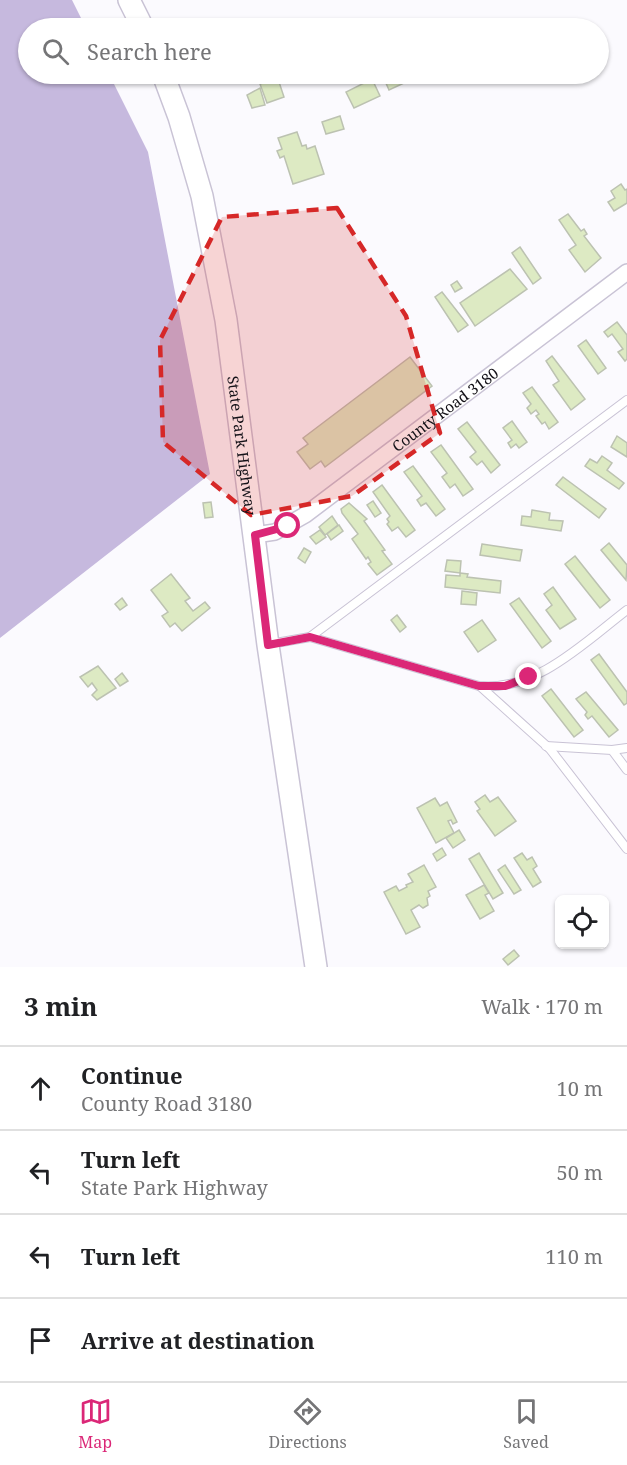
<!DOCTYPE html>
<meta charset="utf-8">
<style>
body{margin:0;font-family:"Noto Serif",serif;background:#f2f2f2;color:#202124}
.controls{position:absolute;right:18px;bottom:18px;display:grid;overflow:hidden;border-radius:9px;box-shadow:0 2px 4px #0004}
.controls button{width:54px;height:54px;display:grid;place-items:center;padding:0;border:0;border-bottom:2px solid #e0e0e0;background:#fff;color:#202124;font:30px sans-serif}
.stop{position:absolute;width:18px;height:18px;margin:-14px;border:4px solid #db2777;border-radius:50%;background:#fff}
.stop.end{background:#db2777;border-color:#fff;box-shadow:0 2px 6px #0008}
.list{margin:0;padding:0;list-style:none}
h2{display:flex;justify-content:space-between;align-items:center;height:78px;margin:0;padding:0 24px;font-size:26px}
h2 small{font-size:20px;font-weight:400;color:#757577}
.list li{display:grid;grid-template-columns:39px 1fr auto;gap:18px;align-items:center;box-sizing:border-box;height:84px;padding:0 24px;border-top:2px solid #e0e0e0}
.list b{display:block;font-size:22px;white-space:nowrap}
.list p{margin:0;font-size:20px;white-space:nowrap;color:#757577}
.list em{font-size:20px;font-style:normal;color:#757577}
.icon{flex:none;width:33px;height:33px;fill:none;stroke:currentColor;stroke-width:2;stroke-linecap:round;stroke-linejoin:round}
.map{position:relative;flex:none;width:627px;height:967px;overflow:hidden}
.search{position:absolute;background:#fff;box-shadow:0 2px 4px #0004;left:18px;right:18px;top:18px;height:66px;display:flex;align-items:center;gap:15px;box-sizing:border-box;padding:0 21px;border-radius:33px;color:#757577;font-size:22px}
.sheet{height:414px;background:#fff}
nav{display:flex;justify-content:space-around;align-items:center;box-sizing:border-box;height:84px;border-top:2px solid #e0e0e0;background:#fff;font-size:16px;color:#757577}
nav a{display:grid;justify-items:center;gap:3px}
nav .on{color:#db2777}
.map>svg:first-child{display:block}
.forest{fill:#c6b9de}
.building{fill:#ddeac3;stroke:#bcc2b1;stroke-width:1.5}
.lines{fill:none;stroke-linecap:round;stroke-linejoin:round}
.lane-casing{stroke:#c9c3d5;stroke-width:10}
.street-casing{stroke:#c9c3d5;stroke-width:18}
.secondary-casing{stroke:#c9c3d5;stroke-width:24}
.lane{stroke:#fff;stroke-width:8}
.street{stroke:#fff;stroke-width:15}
.secondary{stroke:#fff;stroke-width:21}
.route{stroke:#db2777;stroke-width:8}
.marked{fill:#d62828;fill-opacity:0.2;stroke:#d62828;stroke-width:4.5;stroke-dasharray:12 8;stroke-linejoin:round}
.labels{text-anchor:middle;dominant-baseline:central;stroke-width:5;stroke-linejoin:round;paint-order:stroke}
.street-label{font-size:15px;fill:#131117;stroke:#fbfafe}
</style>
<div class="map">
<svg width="627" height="967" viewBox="0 0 627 967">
<rect width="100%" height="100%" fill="#fbfafe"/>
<polygon class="forest" points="0,0 72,0 86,28 28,28 28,74 109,74 148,152 210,474 0,638"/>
<g class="building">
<polygon points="263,74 284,74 286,79 279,82 284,97 267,103 260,84 266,82"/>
<polygon points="382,74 413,74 415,78 389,90"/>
<polygon points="372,79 380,96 354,108 346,92"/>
<polygon points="260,88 265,105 252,108 247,95"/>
<polygon points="340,116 344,129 326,134 322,122"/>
<polygon points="297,132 302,146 306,145 307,149 315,146 324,174 293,184 284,156 280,158 277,151 282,149 278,138"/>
<polygon points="621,184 625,190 627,189 627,203 614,211 608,202 615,198 611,191"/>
<polygon points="568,214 581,231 584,229 587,234 584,236 601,258 585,272 569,250 576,245 559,220"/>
<polygon points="520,247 541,278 533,284 512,253"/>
<polygon points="510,269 527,289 475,326 460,303"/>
<polygon points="457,281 462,288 455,292 451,285"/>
<polygon points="442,292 468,325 458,332 435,297"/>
<polygon points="617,322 627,335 627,359 625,361 618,352 623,349 612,334 608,337 604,332"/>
<polygon points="586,340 606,368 598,374 578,346"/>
<polygon points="552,356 585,399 571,410 553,385 559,381 546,361"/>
<polygon points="410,357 432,386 325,467 321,461 310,469 297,452 308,444 303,438"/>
<polygon points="532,387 558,422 549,429 545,422 542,424 536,416 539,414 536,410 531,414 527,408 531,404 523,393"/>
<polygon points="512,421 527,442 519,448 516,444 511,448 508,443 512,440 503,428"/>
<polygon points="467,422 500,465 491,473 482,461 477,465 470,457 476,452 458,429"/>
<polygon points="617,436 627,443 627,457 611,447"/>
<polygon points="441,445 473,489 463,496 455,484 450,488 442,477 447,473 431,452"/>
<polygon points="602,456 612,463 607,470 624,483 619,489 585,466 590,459 597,463"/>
<polygon points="413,466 445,509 436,516 426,503 421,506 417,500 422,496 404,472"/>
<polygon points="563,477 606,509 599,518 556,485"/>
<polygon points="382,485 415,530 406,537 398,527 392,531 387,524 389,522 387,519 390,516 373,492"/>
<polygon points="373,501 381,513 375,517 367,505"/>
<polygon points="211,502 213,517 205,518 203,503"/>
<polygon points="349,503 367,519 364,521 385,550 382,551 392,564 377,575 368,564 371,562 368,557 366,559 352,539 358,534 342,513 341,509"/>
<polygon points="532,510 550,513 549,520 563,521 561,531 521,525 522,516 531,517"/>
<polygon points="332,516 338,525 325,535 319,527"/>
<polygon points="339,525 343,531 331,540 327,534"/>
<polygon points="320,530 326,537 316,544 310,537"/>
<polygon points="609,543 627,565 626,580 601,550"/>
<polygon points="482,544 522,550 520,561 480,555"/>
<polygon points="304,548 311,552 305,563 298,558"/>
<polygon points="575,556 610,600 600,608 565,564"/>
<polygon points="447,560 461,561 460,573 445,571"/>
<polygon points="460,573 468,574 467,577 501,581 500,593 445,587 446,575 460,576"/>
<polygon points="171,574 190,598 185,601 193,611 205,602 210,608 182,631 175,623 170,627 162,616 168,612 151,590"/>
<polygon points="553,587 576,619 560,629 546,610 552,605 544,594"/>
<polygon points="462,591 477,593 476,605 461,604"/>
<polygon points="122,598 127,605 120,610 115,604"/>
<polygon points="519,598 551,641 542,648 510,604"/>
<polygon points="397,615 406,627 400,632 391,620"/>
<polygon points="482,620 496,640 478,652 464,632"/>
<polygon points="599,654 627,692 627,703 624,705 591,660"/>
<polygon points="98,666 116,688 97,700 92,695 97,690 92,683 88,687 80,677"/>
<polygon points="122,673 128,681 120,686 115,679"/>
<polygon points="551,689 583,730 574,737 542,696"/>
<polygon points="586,692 618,730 609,737 592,716 588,719 585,715 587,712 576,699"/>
<polygon points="485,795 490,802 498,797 516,821 495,836 477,811 480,809 475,802"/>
<polygon points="435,798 440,806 447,802 457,822 453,824 451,820 448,821 454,833 436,843 417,808"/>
<polygon points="459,830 465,840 453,848 446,838"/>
<polygon points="442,848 446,855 437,861 433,854"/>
<polygon points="479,853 503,893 493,899 469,859"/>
<polygon points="522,853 527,860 532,857 537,866 533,869 541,882 533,887 514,858"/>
<polygon points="424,865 436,887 428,891 430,896 427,898 428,905 423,908 419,905 411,910 420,927 406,934 384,892 396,886 399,891 407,887 406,885 413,882 408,874"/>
<polygon points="505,865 521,890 514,894 498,870"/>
<polygon points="484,885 489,893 485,895 494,911 480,919 466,895"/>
<polygon points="514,950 519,956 508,965 503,959"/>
</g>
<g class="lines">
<defs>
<g id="lane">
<polyline points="310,637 627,400"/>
<path d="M 270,644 L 310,637 L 479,686 C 536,692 585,642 627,610"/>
<polyline points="481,687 550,749 627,849"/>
<polyline points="546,746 612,750 627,770"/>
<polyline points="612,750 627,748"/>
</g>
<g id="street">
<path id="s1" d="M 255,535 L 275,532 L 305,515 L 627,272"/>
</g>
<g id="secondary">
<polyline points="129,0 143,28"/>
<path id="s2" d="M 163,74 L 179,117 L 202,196 L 226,320 L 268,645 L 316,967"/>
</g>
</defs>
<use href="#lane" class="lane-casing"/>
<use href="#street" class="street-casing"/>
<use href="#secondary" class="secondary-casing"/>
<use href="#lane" class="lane"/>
<use href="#street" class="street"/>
<use href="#secondary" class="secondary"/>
</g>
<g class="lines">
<polyline class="route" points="288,526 255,535 268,645 310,637 479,686 505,686 529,677"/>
</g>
<path class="marked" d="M 337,208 L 406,316 L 440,433 L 352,496 L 251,515 L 163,442 L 160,340 L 222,217 Z"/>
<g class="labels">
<g class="street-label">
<text stroke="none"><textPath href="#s1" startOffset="230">County Road 3180</textPath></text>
<text stroke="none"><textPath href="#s2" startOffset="381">State Park Highway</textPath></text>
</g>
</g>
</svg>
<div class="controls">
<button><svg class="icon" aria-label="locate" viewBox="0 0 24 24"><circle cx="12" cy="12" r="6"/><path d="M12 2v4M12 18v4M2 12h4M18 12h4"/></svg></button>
</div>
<div class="stop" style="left:288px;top:526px"></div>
<div class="stop end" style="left:529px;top:677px"></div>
<div class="search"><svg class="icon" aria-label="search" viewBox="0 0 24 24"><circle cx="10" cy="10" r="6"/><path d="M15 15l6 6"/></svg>Search here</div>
</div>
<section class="sheet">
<h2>3 min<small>Walk · 170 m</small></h2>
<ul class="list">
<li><svg class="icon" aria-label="ahead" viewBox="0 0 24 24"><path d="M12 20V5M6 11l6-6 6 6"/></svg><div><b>Continue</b><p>County Road 3180</p></div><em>10 m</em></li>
<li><svg class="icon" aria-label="left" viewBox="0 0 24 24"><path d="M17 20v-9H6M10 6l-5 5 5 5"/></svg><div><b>Turn left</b><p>State Park Highway</p></div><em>50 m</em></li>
<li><svg class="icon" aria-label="left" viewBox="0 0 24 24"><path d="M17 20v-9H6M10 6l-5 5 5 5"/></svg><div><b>Turn left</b></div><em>110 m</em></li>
<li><svg class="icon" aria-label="arrive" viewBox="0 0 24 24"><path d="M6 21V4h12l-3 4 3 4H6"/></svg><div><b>Arrive at destination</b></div></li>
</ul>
</section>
<nav>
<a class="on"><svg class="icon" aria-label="map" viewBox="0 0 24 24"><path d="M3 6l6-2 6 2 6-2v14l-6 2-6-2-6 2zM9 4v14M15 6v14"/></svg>Map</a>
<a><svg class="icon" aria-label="directions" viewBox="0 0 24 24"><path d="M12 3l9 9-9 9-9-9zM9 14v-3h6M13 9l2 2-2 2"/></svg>Directions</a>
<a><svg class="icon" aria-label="saved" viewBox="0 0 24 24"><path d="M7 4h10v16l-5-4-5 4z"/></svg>Saved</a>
</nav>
